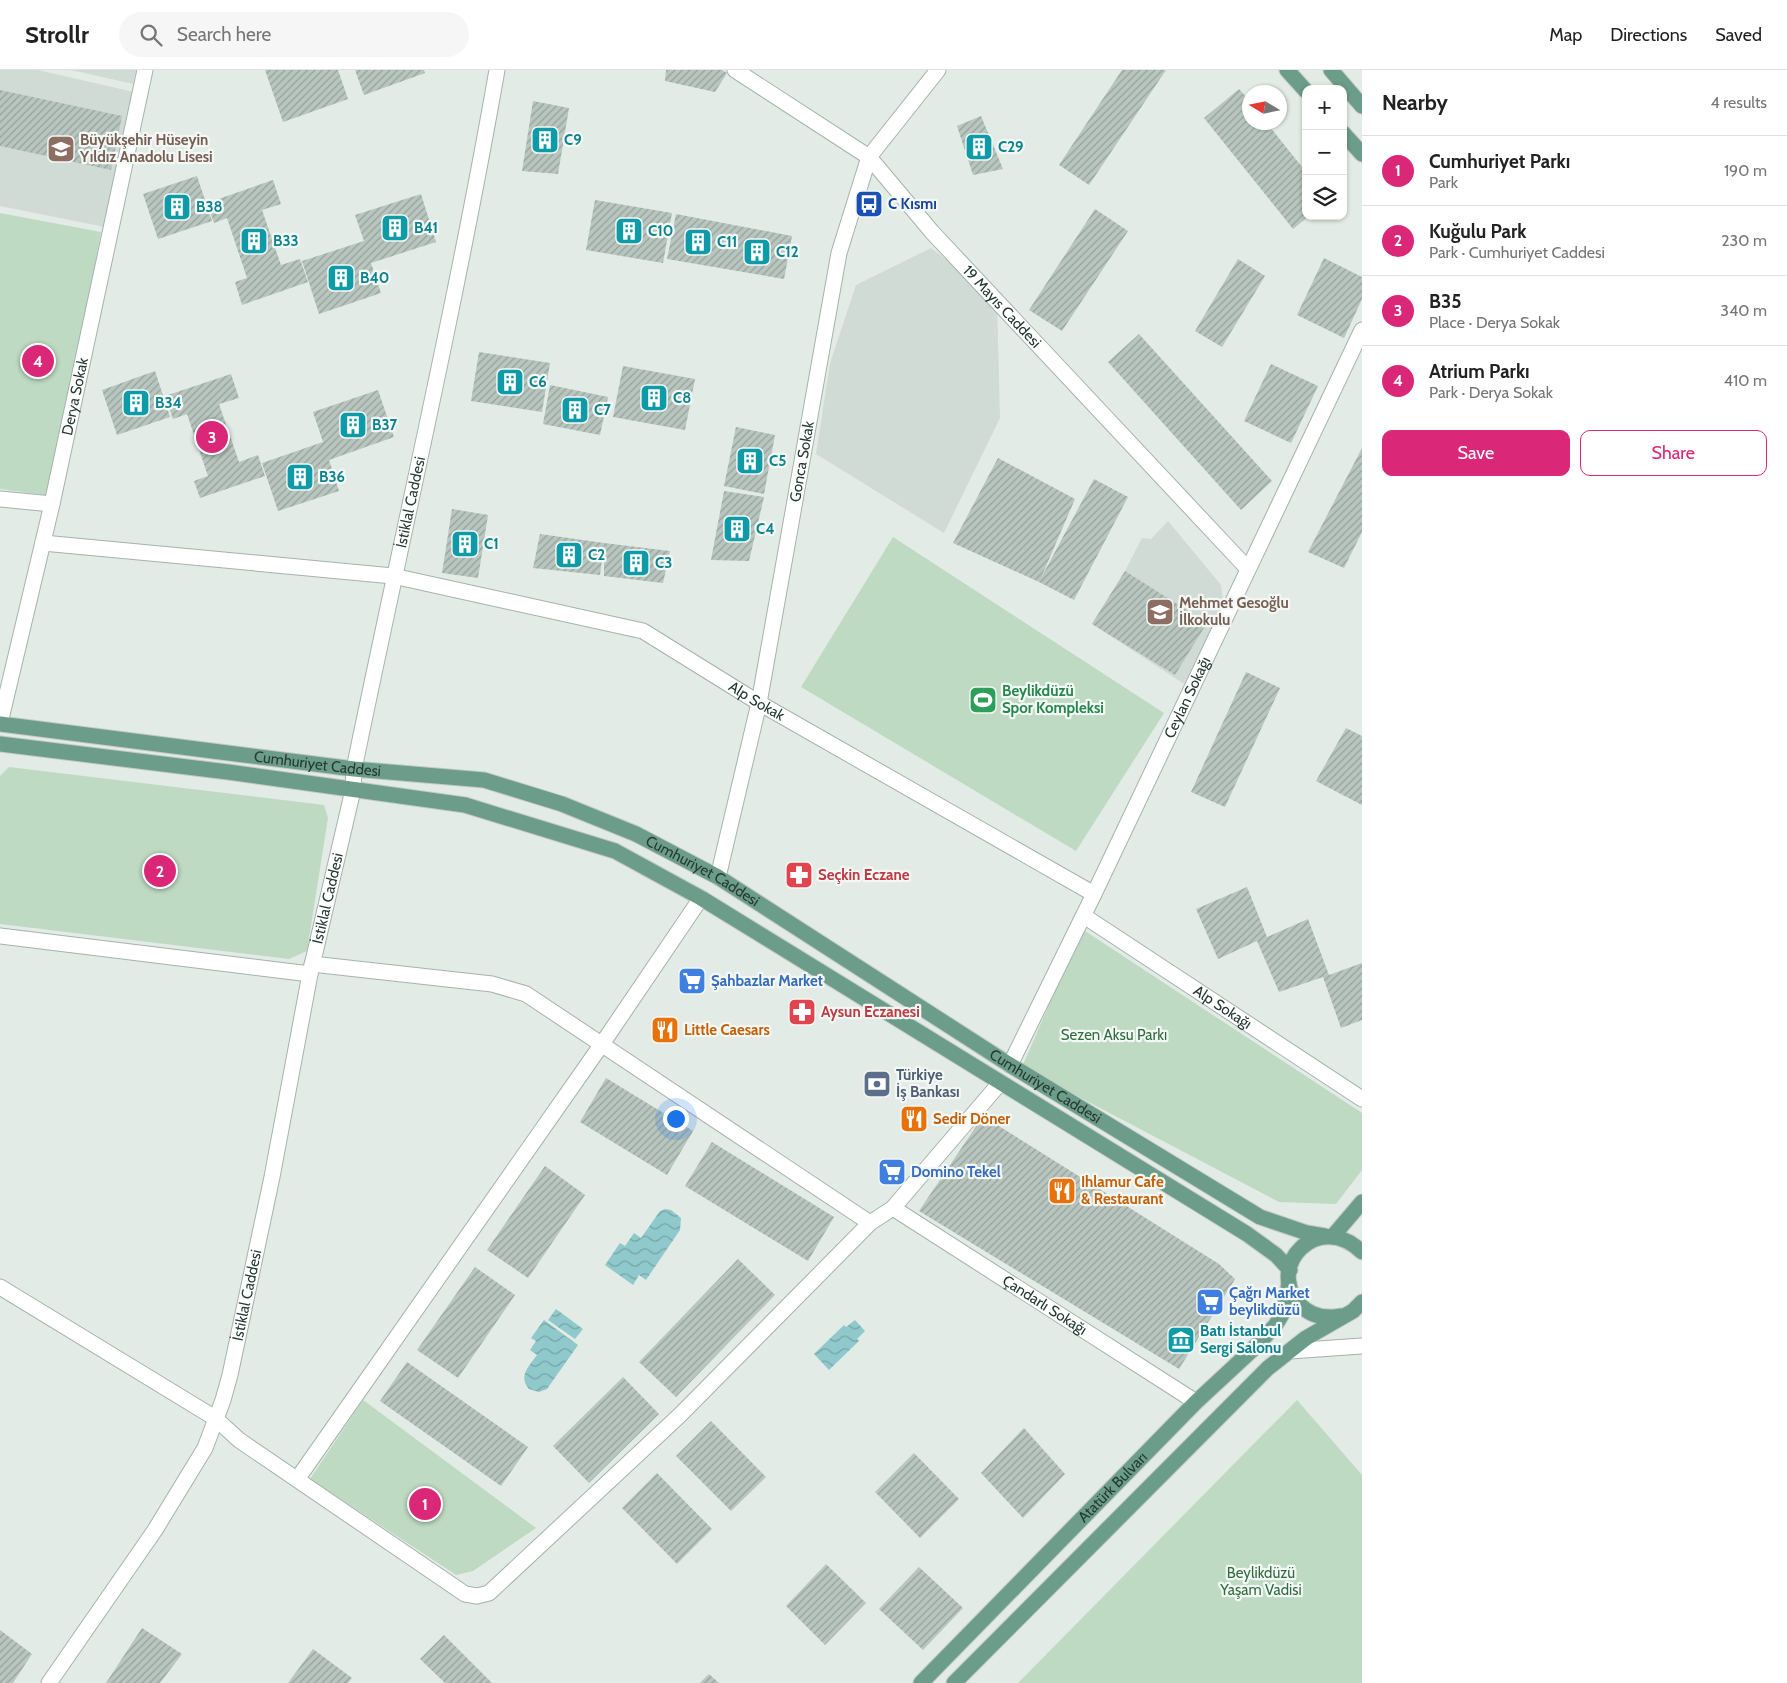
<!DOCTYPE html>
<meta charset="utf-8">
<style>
body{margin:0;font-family:Cabin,sans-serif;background:#f6f6f6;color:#222}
.controls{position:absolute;right:15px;top:15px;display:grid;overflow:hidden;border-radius:10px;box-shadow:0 1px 4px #0004}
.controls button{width:45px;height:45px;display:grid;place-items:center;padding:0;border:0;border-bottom:1px solid #e0e0e0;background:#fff;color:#222;font:25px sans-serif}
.compass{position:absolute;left:1242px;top:15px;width:45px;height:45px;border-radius:50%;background:#fff;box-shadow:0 1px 4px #0004;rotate:280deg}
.you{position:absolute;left:675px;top:1048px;width:18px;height:18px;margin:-12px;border:4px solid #fff;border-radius:50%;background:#1a73e8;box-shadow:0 0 0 8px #1a73e833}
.badge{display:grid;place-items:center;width:32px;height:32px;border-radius:50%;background:#db2777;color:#fff;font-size:16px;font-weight:700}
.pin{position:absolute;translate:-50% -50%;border:2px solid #fff;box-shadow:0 1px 5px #0006}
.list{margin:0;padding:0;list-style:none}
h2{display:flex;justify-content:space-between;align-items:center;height:65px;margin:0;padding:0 20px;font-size:21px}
h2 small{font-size:16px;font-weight:400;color:#767676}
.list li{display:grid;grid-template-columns:32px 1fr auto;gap:15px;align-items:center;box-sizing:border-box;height:70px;padding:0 20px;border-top:1px solid #e0e0e0}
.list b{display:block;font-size:19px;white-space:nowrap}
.list p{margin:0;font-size:16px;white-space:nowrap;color:#767676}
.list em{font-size:16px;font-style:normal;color:#767676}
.actions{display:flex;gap:10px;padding:15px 20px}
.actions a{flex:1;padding:11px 0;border:1px solid #db2777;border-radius:10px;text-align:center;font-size:18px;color:#db2777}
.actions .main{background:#db2777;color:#fff}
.icon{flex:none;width:28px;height:28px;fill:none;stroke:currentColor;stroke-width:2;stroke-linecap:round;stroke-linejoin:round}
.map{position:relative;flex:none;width:1362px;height:1613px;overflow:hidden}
header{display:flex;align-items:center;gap:30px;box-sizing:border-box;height:70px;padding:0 25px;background:#fff;border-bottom:1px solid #e0e0e0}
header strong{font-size:24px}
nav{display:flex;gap:28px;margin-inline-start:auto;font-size:18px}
.search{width:350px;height:45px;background:#f6f6f6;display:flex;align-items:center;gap:12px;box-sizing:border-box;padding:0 18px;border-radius:28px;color:#767676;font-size:19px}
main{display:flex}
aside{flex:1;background:#fff}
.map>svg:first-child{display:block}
.built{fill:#d1dbd5}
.green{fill:#bedac2}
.water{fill:url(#water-waves)}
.building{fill:url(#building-hatch)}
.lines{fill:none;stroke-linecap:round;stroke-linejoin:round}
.minor-casing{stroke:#a6b2ac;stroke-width:17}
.major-casing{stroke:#c2c8c6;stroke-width:17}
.minor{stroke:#fff;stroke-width:15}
.major{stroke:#6c9c8a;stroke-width:15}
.labels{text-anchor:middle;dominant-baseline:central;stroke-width:4.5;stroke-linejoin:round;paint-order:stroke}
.education-label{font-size:15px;font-weight:bold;fill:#785e54;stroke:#f3f8f5;text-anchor:start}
.culture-label{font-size:15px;font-weight:bold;fill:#0d838f;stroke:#f3f8f5;text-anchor:start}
.transit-label{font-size:15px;font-weight:bold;fill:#164399;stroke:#f3f8f5;text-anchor:start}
.street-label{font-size:15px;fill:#243a32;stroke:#f3f8f5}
.leisure-label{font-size:15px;font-weight:bold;fill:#27864d;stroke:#f3f8f5;text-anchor:start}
.health-label{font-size:15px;font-weight:bold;fill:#be3a42;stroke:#f3f8f5;text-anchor:start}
.shop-label{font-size:15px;font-weight:bold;fill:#366cbe;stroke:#f3f8f5;text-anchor:start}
.food-label{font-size:15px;font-weight:bold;fill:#c56008;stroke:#f3f8f5;text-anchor:start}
.park-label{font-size:15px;fill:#326d42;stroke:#f3f8f5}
.service-label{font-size:15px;font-weight:bold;fill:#4e5e75;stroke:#f3f8f5;text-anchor:start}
</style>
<header>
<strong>Strollr</strong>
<div class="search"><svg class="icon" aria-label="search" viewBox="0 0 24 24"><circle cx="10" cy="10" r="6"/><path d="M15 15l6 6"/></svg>Search here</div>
<nav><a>Map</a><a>Directions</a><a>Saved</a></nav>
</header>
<main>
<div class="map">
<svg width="1362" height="1613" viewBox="0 0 1362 1613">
<defs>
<pattern id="water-waves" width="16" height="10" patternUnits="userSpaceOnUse" patternTransform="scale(1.25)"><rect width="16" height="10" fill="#90c9cb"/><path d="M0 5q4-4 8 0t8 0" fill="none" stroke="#75a4a5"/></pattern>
<pattern id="building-hatch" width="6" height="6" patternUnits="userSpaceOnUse" patternTransform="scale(1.25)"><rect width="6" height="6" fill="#b8c6bf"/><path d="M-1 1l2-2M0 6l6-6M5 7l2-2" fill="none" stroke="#95a29c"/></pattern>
</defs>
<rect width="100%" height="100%" fill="#e3ebe6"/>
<g class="built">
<polygon points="0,0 38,0 134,22 105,157 0,136"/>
<polygon points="71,0 136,0 133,14"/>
<polygon points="931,178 997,230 1000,348 944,463 816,384 830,293 856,215"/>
<polygon points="1168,451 1221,515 1223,530 1215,558 1184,614 1092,554 1125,501 1142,468 1151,469"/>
</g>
<g class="green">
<polygon points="0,143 101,162 52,426 0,419"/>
<polygon points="893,467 1164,643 1076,781 801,617"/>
<polygon points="9,697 324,735 328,748 307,881 289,889 0,854 0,706"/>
<polygon points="1082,859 1362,1043 1362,1100 1336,1134 1279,1132 1022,997"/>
<polygon points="363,1330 536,1458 473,1501 456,1505 310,1409"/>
<polygon points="1297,1330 1362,1405 1362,1613 1018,1613"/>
</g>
<g class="water">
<polygon points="665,1139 671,1140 681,1148 680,1160 646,1210 639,1205 633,1215 605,1195 620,1173 625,1176 634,1163 641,1168 660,1141"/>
<polygon points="556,1239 583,1259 575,1269 548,1250"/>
<path d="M 544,1250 L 578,1275 L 547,1319 L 539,1322 L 529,1319 C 518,1306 529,1296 537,1285 L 530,1280 L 536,1271 L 531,1268 Z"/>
<polygon points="855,1250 865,1261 857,1269 859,1271 829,1300 814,1284 844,1255 846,1257"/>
</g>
<g class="building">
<polygon points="265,0 338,0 348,29 283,52"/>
<polygon points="355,0 424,0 425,3 364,25"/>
<polygon points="666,0 722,0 727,3 715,22 665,11"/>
<polygon points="1122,0 1166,0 1089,115 1059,95"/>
<polygon points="1239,19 1250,31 1250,52 1266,52 1306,102 1306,146 1309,146 1293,159 1204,48"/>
<polygon points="0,20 122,46 111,100 0,76"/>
<polygon points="533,31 569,38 558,104 522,101"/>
<polygon points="981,46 1003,99 973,105 957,56"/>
<polygon points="197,106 212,151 158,169 143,124"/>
<polygon points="273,110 281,134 262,140 281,195 300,189 308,212 242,235 235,212 247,208 227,148 214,153 207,133"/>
<polygon points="421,124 436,172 371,193 381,223 319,244 302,191 364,171 355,145"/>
<polygon points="595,130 672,143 663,193 586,180"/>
<polygon points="1095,139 1128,161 1062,261 1029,240"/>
<polygon points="676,144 792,166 784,209 667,189"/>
<polygon points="1324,188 1362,207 1362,229 1344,268 1297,245"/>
<polygon points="1238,189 1265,206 1222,277 1195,261"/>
<polygon points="1139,264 1272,411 1241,440 1108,292"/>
<polygon points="479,282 550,293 542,342 471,331"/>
<polygon points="1271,294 1318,316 1291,373 1244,351"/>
<polygon points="623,296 695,309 685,360 613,347"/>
<polygon points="155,301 170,347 117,365 102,320"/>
<polygon points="231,304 239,328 219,334 239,392 258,385 265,406 200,428 194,411 208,406 187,344 173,349 165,326"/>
<polygon points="550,315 608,327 600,365 543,354"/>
<polygon points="378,320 394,367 329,390 339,421 278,441 262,393 323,372 313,342"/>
<polygon points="736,357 775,365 764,424 724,416"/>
<polygon points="1362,378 1362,462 1344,498 1308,482"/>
<polygon points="998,388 1075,429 1041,508 1094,409 1128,427 1074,530 1039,512 953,473"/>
<polygon points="724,421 764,427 749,491 711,490"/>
<polygon points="452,439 488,445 478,508 442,503"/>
<polygon points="540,464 604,473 600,505 533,498"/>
<polygon points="604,473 670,481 663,513 604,506"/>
<polygon points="1125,501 1207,553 1175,605 1092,554"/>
<polygon points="1246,602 1280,618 1225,737 1191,722"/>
<polygon points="1346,658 1362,666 1362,735 1316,711"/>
<polygon points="1247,817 1267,867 1308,849 1329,905 1362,893 1362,950 1341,958 1323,907 1279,922 1257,871 1218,889 1196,839"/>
<polygon points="606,1008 693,1061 667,1105 580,1052"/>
<polygon points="983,1046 1219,1194 1235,1209 1179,1299 919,1141"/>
<polygon points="712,1072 834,1147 808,1191 685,1116"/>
<polygon points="545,1096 585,1125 528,1208 487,1180"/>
<polygon points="738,1189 775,1225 676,1327 639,1292"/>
<polygon points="475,1197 515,1225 458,1308 417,1280"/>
<polygon points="407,1292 528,1377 501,1416 380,1331"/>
<polygon points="623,1307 659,1344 589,1413 553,1376"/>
<polygon points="711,1351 766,1407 731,1441 676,1386"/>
<polygon points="1024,1358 1065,1404 1023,1448 981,1403"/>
<polygon points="914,1383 959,1429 920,1468 875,1422"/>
<polygon points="657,1403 712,1459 677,1494 622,1438"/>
<polygon points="826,1494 866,1533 825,1575 786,1536"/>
<polygon points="919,1497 963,1538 923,1580 879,1539"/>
<polygon points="142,1558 182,1584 160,1613 106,1613"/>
<polygon points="0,1560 32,1584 13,1613 0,1613"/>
<polygon points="444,1565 492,1613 445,1613 420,1589"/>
<polygon points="313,1579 352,1608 348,1613 288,1613"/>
<polygon points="709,1604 719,1613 700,1613"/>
</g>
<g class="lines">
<defs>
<g id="minor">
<path id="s1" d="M 735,0 L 869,87 L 932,162 L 1248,499"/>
<polyline points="0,429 52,434"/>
<path id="s2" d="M 43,473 L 393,506 L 643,561 L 759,633 L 1094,824"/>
<path id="s3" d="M 0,653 L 52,434 L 145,0"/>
<path id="s4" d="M 718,807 L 759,633 L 839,183 L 869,87 L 938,0"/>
<path id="s5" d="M 1084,846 L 1362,1029"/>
<polyline points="0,866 310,904"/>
<polyline points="312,894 492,914 526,924 870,1153"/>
<path id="s6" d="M 1010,995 L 1094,824 L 1362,260"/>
<path id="s7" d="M 893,1138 L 1196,1332"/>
<polyline points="0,1217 215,1348 239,1370 465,1524 477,1526 489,1523 680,1345 870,1153 893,1138 1000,1013"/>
<polyline points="1290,1281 1362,1276"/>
<polyline points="298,1408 602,974 701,828"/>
<path id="s8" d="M 49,1613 L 155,1460 L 205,1378 L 223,1330 L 230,1305 L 272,1107 L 310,904 L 353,720 L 354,699 C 402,466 456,234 497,0"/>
</g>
<g id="major">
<polyline points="1287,0 1306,21"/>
<polyline points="1331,0 1362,36"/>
<polyline points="1343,63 1362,84"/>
<path id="s9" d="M 0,654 L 354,699 L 484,710 L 562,734 L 636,764 L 718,807 L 1010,995 L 1260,1147 L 1307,1163 L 1325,1166"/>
<polyline points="0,674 228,702 465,735 615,781 701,828 1247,1164 1276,1185 1290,1200"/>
<polyline points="1333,1166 1362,1132"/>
<path d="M 1340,1246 C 1325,1249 1311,1246 1300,1235 C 1264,1197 1318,1139 1362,1182"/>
<path id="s10" d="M 921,1613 L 1196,1332 L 1251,1281 L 1275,1256 L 1284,1241 L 1289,1213"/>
<polyline points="954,1613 1268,1298 1306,1268 1353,1241 1362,1232"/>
</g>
</defs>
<use href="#minor" class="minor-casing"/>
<use href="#major" class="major-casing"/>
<use href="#minor" class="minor"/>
<use href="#major" class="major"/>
</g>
<defs>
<symbol id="building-square" viewBox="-11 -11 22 22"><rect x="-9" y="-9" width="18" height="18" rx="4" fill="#0f9aa8" stroke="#f3f8f5"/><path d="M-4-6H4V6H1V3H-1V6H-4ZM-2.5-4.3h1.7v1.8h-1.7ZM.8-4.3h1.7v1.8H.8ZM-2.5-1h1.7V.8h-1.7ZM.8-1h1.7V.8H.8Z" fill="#fff"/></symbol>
<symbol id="school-square" viewBox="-11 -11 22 22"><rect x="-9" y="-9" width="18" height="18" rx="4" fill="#8d6e63" stroke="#f3f8f5"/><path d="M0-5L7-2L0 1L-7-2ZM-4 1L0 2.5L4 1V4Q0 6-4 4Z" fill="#fff"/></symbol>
<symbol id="bus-square" viewBox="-11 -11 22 22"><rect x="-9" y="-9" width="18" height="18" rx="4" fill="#1a4fb4" stroke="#f3f8f5"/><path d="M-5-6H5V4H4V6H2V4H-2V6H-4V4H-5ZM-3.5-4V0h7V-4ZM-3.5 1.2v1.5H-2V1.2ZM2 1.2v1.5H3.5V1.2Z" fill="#fff"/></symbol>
<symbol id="stadium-square" viewBox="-11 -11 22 22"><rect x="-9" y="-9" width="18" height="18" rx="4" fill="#2e9e5b" stroke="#f3f8f5"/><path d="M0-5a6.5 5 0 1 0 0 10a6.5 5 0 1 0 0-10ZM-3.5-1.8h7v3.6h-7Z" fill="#fff"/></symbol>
<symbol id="pharmacy-square" viewBox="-11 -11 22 22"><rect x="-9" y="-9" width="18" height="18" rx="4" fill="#e0444e" stroke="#f3f8f5"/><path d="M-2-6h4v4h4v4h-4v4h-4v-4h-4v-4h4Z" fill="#fff"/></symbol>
<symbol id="supermarket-square" viewBox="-11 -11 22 22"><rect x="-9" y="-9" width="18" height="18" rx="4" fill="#3f7fe0" stroke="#f3f8f5"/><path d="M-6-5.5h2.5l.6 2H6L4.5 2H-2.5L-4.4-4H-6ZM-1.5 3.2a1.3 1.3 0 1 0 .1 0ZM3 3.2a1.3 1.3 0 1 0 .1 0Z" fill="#fff"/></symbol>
<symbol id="restaurant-square" viewBox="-11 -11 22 22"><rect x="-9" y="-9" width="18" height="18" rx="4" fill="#e8710a" stroke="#f3f8f5"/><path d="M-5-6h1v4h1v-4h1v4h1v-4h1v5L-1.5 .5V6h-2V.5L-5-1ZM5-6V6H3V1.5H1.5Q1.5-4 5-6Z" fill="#fff"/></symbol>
<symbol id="bank-square" viewBox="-11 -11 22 22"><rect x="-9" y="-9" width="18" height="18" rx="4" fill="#5c6f8a" stroke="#f3f8f5"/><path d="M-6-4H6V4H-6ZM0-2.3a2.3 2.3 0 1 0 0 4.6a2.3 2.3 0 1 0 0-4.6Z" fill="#fff"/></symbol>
<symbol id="museum-square" viewBox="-11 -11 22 22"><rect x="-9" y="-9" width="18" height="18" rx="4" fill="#0f9aa8" stroke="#f3f8f5"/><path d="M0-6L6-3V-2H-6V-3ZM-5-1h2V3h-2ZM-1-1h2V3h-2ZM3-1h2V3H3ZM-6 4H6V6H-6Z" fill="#fff"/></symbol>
</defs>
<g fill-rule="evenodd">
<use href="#building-square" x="529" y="54" width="32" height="32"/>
<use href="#building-square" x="963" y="61" width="32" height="32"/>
<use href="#school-square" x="45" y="63" width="32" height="32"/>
<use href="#bus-square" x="853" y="118" width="32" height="32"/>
<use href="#building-square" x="161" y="121" width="32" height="32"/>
<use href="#building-square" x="379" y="142" width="32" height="32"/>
<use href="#building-square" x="613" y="145" width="32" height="32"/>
<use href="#building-square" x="238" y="155" width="32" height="32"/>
<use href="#building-square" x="682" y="156" width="32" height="32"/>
<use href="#building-square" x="741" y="166" width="32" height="32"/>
<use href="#building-square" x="325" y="192" width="32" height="32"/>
<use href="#building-square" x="494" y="296" width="32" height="32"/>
<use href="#building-square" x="638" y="312" width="32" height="32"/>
<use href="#building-square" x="120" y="317" width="32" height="32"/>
<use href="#building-square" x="559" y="324" width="32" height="32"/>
<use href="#building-square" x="337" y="339" width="32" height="32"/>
<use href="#building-square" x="734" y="375" width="32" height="32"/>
<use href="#building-square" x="284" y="391" width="32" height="32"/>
<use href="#building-square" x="721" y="443" width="32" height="32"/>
<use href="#building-square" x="449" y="458" width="32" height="32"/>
<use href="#building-square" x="553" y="469" width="32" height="32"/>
<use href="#building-square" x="620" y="477" width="32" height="32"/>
<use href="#school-square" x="1144" y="526" width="32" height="32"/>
<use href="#stadium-square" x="967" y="614" width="32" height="32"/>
<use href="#pharmacy-square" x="783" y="789" width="32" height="32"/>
<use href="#supermarket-square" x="676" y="895" width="32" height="32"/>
<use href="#pharmacy-square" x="786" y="926" width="32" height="32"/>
<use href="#restaurant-square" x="649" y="944" width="32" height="32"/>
<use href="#bank-square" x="861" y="998" width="32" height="32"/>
<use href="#restaurant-square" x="898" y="1033" width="32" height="32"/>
<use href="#supermarket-square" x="876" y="1086" width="32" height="32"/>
<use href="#restaurant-square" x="1046" y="1105" width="32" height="32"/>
<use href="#supermarket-square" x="1194" y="1216" width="32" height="32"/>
<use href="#museum-square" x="1165" y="1254" width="32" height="32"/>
</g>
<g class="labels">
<g class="education-label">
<text x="80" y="70">Büyükşehir Hüseyin<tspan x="80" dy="17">Yıldız Anadolu Lisesi</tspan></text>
<text x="1179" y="533">Mehmet Gesoğlu<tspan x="1179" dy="17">İlkokulu</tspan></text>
</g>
<g class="culture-label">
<text x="564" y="70">C9</text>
<text x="998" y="77">C29</text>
<text x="196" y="137">B38</text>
<text x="414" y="158">B41</text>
<text x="648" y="161">C10</text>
<text x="273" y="171">B33</text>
<text x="717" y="172">C11</text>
<text x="776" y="182">C12</text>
<text x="360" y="208">B40</text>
<text x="529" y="312">C6</text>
<text x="673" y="328">C8</text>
<text x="155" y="333">B34</text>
<text x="594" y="340">C7</text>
<text x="372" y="355">B37</text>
<text x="769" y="391">C5</text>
<text x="319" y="407">B36</text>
<text x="756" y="459">C4</text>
<text x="484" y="474">C1</text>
<text x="588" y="485">C2</text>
<text x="655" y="493">C3</text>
<text x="1200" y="1261">Batı İstanbul<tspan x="1200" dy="17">Sergi Salonu</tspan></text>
</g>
<g class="transit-label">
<text x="888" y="134">C Kısmı</text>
</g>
<g class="street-label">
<text stroke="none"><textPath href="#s1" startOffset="360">19 Mayıs Caddesi</textPath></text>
<text stroke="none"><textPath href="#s3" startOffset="335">Derya Sokak</textPath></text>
<text stroke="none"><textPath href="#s4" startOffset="424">Gonca Sokak</textPath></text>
<text stroke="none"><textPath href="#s8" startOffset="1251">İstiklal Caddesi</textPath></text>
<text stroke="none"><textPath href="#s6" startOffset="408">Ceylan Sokağı</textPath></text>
<text stroke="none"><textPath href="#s2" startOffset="741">Alp Sokak</textPath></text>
<text stroke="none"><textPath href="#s9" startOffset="320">Cumhuriyet Caddesi</textPath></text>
<text stroke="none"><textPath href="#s9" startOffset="725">Cumhuriyet Caddesi</textPath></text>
<text stroke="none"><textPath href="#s8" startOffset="846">İstiklal Caddesi</textPath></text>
<text stroke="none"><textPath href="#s5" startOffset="166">Alp Sokağı</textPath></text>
<text stroke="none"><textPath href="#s9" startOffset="1130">Cumhuriyet Caddesi</textPath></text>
<text stroke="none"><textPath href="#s8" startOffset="441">İstiklal Caddesi</textPath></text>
<text stroke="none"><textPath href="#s7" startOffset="180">Çandarlı Sokağı</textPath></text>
<text stroke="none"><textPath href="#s10" startOffset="274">Atatürk Bulvarı</textPath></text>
</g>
<g class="leisure-label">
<text x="1002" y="621">Beylikdüzü<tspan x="1002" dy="17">Spor Kompleksi</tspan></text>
</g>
<g class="health-label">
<text x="818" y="805">Seçkin Eczane</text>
<text x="821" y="942">Aysun Eczanesi</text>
</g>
<g class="shop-label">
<text x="711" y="911">Şahbazlar Market</text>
<text x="911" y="1102">Domino Tekel</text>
<text x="1229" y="1223">Çağrı Market<tspan x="1229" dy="17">beylikdüzü</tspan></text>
</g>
<g class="food-label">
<text x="684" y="960">Little Caesars</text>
<text x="933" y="1049">Sedir Döner</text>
<text x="1081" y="1112">Ihlamur Cafe<tspan x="1081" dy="17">&amp; Restaurant</tspan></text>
</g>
<g class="park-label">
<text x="1114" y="965">Sezen Aksu Parkı</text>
<text x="1261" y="1503">Beylikdüzü<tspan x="1261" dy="17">Yaşam Vadisi</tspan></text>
</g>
<g class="service-label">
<text x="896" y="1005">Türkiye<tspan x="896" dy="17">İş Bankası</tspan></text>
</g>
</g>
</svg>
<div class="controls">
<button>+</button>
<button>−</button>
<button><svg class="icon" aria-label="layers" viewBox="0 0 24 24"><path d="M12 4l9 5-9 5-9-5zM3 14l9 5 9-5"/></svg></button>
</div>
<svg class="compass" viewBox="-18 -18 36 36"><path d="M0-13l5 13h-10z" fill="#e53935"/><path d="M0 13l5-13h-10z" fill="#767676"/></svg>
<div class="you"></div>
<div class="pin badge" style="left:425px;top:1434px">1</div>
<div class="pin badge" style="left:160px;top:801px">2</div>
<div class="pin badge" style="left:212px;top:367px">3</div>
<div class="pin badge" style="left:38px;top:291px">4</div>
</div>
<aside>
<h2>Nearby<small>4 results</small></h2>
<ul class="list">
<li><span class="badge">1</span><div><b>Cumhuriyet Parkı</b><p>Park</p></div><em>190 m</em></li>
<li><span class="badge">2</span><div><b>Kuğulu Park</b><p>Park · Cumhuriyet Caddesi</p></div><em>230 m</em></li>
<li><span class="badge">3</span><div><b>B35</b><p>Place · Derya Sokak</p></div><em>340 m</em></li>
<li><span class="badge">4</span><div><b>Atrium Parkı</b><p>Park · Derya Sokak</p></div><em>410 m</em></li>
</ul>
<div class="actions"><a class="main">Save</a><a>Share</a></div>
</aside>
</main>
